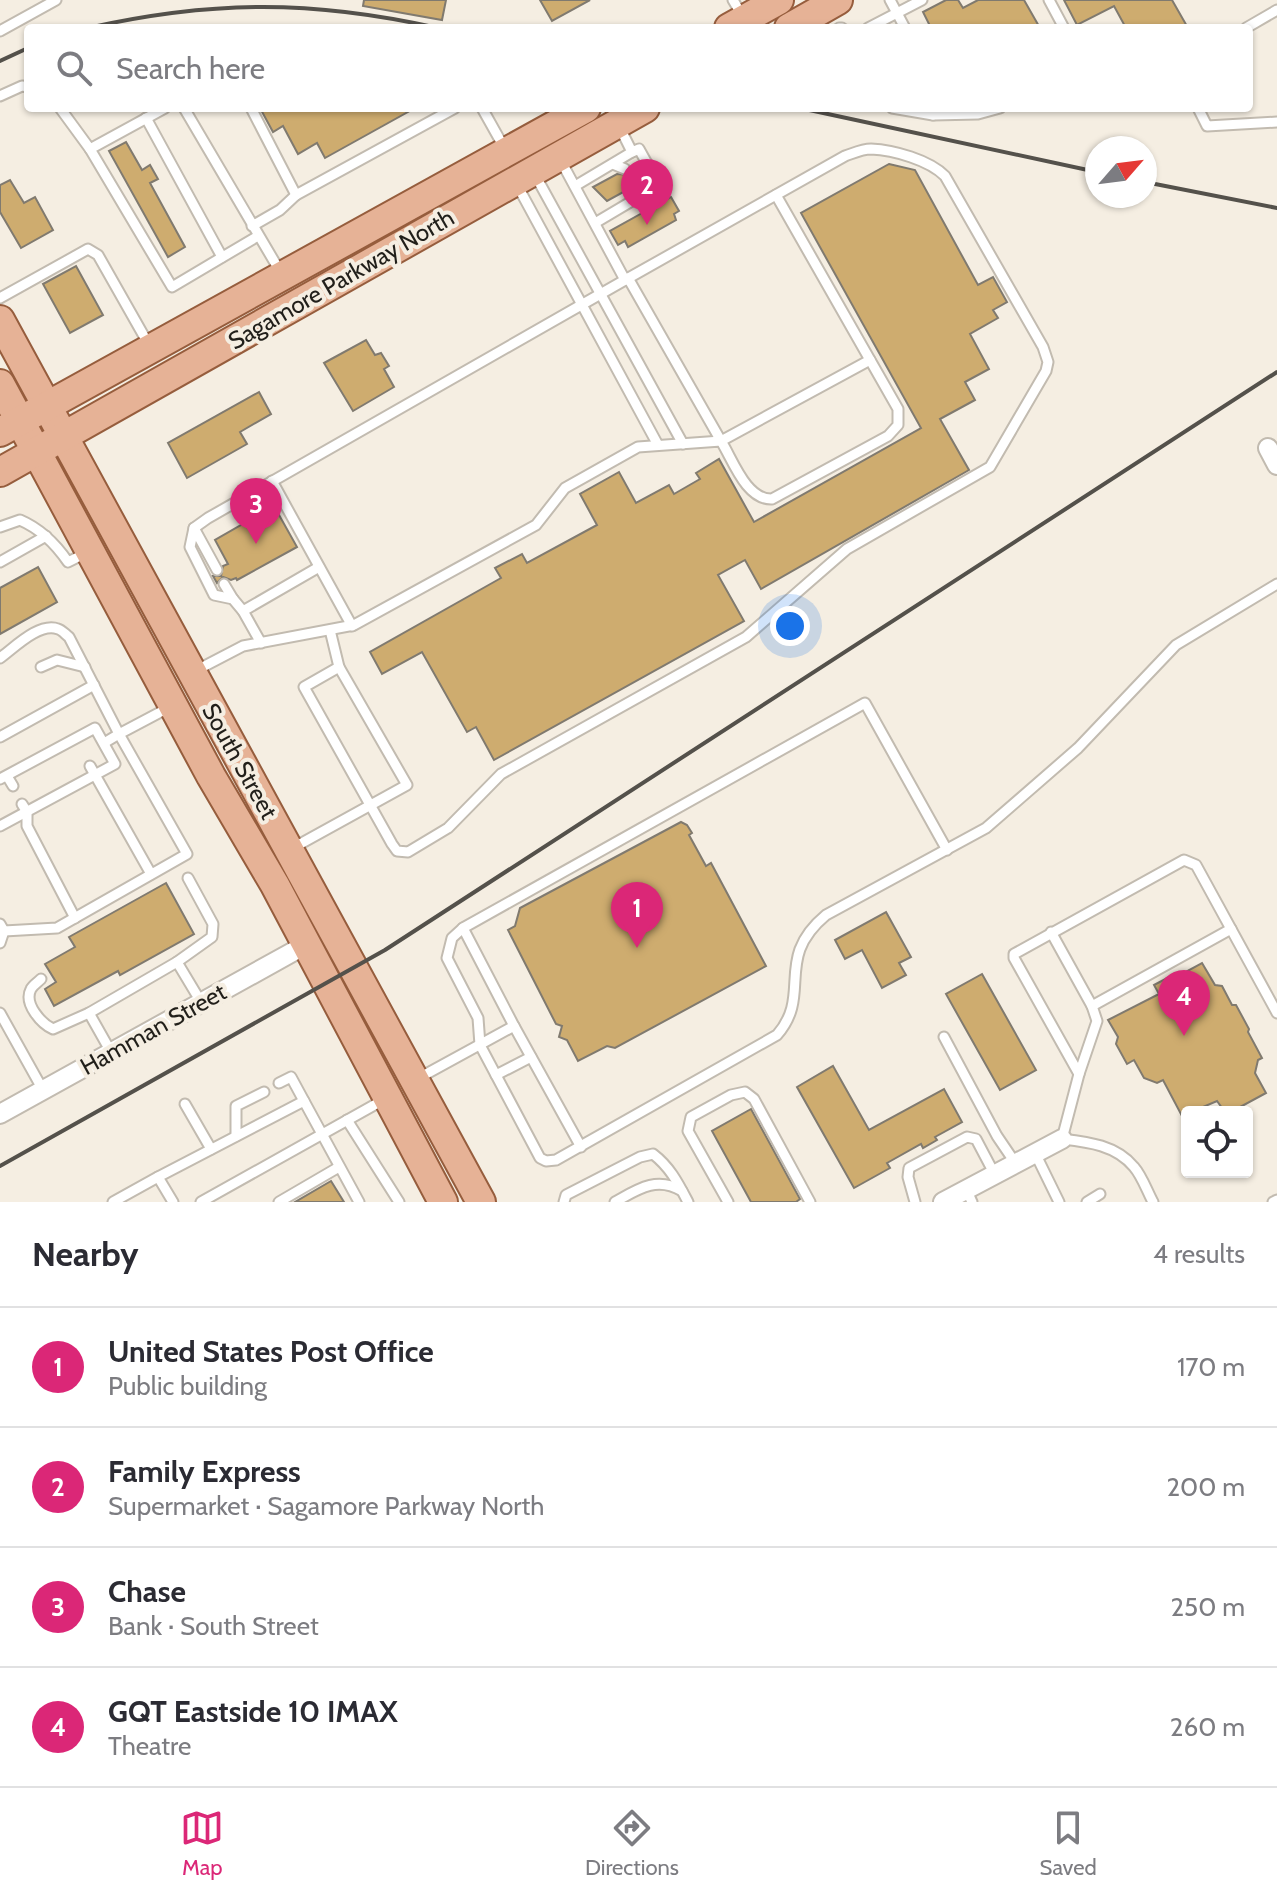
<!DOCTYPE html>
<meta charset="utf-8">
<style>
body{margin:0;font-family:Cabin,sans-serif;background:#f2f2f3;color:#2b2b33}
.controls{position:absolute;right:24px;bottom:24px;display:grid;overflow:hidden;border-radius:8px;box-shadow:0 2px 6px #0004}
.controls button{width:72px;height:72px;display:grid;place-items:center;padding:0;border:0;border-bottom:2px solid #e1e1e2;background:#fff;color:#2b2b33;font:40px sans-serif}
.compass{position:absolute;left:1085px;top:136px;width:72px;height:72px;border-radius:50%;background:#fff;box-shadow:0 2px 6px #0004;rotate:62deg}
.you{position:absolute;left:790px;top:626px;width:28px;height:28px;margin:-20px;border:6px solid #fff;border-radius:50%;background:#1a73e8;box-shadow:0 0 0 12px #1a73e833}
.badge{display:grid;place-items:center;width:52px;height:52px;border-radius:50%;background:#db2777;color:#fff;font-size:26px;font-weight:700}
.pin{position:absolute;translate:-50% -66px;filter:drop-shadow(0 2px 4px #0008)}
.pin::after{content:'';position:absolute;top:42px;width:28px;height:24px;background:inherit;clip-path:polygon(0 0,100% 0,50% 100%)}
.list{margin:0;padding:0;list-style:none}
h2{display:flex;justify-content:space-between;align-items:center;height:104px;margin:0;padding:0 32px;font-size:34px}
h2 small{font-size:26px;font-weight:400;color:#7c7c81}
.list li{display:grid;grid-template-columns:52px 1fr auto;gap:24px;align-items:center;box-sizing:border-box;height:120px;padding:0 32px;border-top:2px solid #e1e1e2}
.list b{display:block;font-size:30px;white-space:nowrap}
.list p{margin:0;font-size:26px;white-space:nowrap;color:#7c7c81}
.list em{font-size:26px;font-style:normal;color:#7c7c81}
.icon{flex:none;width:44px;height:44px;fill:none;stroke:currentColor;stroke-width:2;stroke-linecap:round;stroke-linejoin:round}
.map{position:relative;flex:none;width:1277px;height:1202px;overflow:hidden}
.search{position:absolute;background:#fff;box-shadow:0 2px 6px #0004;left:24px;right:24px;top:24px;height:88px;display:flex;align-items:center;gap:20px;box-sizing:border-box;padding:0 28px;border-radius:8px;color:#7c7c81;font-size:30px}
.sheet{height:584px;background:#fff}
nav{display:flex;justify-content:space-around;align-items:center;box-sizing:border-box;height:112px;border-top:2px solid #e1e1e2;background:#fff;font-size:22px;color:#7c7c81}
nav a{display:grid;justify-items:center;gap:4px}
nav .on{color:#db2777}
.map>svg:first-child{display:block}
.building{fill:#ceac6f;stroke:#807a6f;stroke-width:2}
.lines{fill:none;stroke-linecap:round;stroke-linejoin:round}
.service-casing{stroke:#c2bbb0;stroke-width:13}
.minor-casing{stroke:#c2bbb0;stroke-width:22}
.primary-casing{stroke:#965d3d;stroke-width:32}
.service{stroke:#fff;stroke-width:9}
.minor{stroke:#fff;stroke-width:18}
.primary{stroke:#e6b296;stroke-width:28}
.rail{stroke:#54514b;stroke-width:4}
.labels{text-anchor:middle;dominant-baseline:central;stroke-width:8;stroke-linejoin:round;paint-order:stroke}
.street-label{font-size:24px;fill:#211f1a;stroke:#f5eee2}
</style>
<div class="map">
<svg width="1277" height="1202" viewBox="0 0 1277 1202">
<rect width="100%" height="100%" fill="#f5eee2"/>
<g class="building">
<polygon points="364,0 446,0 442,20 363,6"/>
<polygon points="540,0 590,0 552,21"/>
<polygon points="946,0 958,0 963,8 978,0 1024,0 1040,28 931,28 923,12"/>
<polygon points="1064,0 1172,0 1188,28 1126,28 1114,6 1077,25"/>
<polygon points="260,108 415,108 325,158 317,143 298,154 283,126 273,132"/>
<polygon points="126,142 142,170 150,165 158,179 150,183 185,247 168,257 109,151"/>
<polygon points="638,163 647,179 607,201 593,187 617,174 629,175 632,166"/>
<polygon points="889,164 915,170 978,285 993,277 1007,302 993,310 998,318 970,334 989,369 965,382 975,400 940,419 969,470 761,589 745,560 718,575 744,621 494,760 476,727 467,732 422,652 382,674 370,652 501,578 495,568 522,554 527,563 597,525 580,494 619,472 636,503 669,485 674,494 700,479 696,473 719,459 754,522 921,428 801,213"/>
<polygon points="10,180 24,203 35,197 53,230 21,248 0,212 0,185"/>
<polygon points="671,197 679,211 674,214 676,220 628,247 625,241 618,245 610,231"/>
<polygon points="76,266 103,315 70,333 43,284"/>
<polygon points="366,340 375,355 381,353 389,366 384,369 394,387 353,411 324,363"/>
<polygon points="259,392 271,414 240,432 247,444 187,478 168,443"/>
<polygon points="274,506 297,547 237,580 236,578 231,580 223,577 217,583 213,576 221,576 223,566 228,564 215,540"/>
<polygon points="38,567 57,602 0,634 0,588"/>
<polygon points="681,822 687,825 692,833 689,835 706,866 711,863 766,966 615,1048 607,1046 578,1061 567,1040 559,1037 562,1026 556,1024 508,930 515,926 520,908"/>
<polygon points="166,883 194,934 120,975 118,971 54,1006 45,989 56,982 45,964 75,947 69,937"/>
<polygon points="886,912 911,957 899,963 906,975 882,988 862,950 845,959 835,940"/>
<polygon points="1202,963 1215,985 1222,986 1232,1005 1236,1005 1249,1029 1248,1032 1262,1058 1258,1060 1255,1073 1266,1093 1231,1112 1225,1112 1217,1101 1182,1116 1163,1080 1157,1083 1144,1078 1134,1060 1127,1064 1116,1044 1118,1037 1108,1020 1159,994 1154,985 1169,977 1171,980"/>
<polygon points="982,974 1036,1070 1000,1090 946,994"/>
<polygon points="833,1066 869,1130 944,1089 962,1122 935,1137 937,1140 923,1148 921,1144 887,1163 890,1168 854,1188 797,1087"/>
<polygon points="751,1109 800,1199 796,1202 751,1202 712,1131"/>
<polygon points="331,1181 344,1202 295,1202"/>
</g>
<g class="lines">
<defs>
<g id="service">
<polyline points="733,0 743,17"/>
<polyline points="890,0 905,28"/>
<polyline points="1049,0 1064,28"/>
<polyline points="839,28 842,28"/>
<polyline points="868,28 922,0"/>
<polyline points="1246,28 1277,10"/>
<polyline points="0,31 56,0"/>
<polyline points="0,96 22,86 28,87"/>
<polyline points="60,108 90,149"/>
<polyline points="165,108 90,149 172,287 258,236"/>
<polyline points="184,108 281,273"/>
<polyline points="251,108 296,195 455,108"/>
<polyline points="482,108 505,149"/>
<polyline points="892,108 933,115 941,108"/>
<polyline points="1198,108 1207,126 1277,122"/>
<polyline points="933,115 978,114 1000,108"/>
<polyline points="146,118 222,257"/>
<polyline points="613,164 625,169"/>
<polyline points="534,173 683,444"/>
<polyline points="516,183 658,445"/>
<polyline points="575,186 632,152 619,126"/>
<polyline points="595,223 659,185 639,149 632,152"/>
<polyline points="252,226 280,210 296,195"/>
<polyline points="628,278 721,441 870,360"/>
<polyline points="0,298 88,249 98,255 149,345"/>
<polyline points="272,481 352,626"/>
<path d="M 0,527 L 20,520 C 41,529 55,543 68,562 L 88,552"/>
<polyline points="194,528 217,570"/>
<polyline points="0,562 46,536"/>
<polyline points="224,584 233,599"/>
<polyline points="243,611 319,567"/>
<path d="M 330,630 L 339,667 L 304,687 L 392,844 L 397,851 L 408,852 L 448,828 L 501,774 L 746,637 L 847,549 L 990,467 L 1046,371 L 1048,362 L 1043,347 L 945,176 C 929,160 894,150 871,149 C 862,149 854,153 845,156 L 625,280"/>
<polyline points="261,643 243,611 233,599 214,595 190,547 194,528 208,518 625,280 561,161"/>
<path d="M 0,658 C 14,648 39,622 58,629 C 62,630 65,634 69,637 L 119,734 L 170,707"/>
<polyline points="41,667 57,660 85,667"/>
<path d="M 195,671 L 243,646 L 354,625 L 536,525 L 565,488 L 638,447 L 721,441 C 733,460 746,500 772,499 L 888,436 L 898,425 L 898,409 L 776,195"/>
<polyline points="0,737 94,685"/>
<polyline points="90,766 151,874"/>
<polyline points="7,776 13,786"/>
<polyline points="0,779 95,728 115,764 0,826"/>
<polyline points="22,804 27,812 27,826 75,918"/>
<polyline points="291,849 407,785 339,667"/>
<polyline points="0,924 4,931 0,943"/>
<path d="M 463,928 L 452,938 L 447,958 L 478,1018 L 480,1045 L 540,1158 L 546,1161 L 556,1160 L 777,1035 C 813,994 773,959 826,915 L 986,828 L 1078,748 L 1176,645 L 1277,584"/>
<polyline points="4,931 57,928 187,854 119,734 104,743"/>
<polyline points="1051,932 1092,1006"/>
<polyline points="177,962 212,937 213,924 188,878"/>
<path d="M 41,979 C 37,983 33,985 31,989 C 23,1004 42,1024 53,1029 L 89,1013"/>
<polyline points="0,1013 43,1090"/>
<polyline points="514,1026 463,928 865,703 947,850"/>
<polyline points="944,1037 997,1136 1016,1164"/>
<polyline points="111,1052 89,1013 177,962 201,1002"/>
<polyline points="1079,1074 1014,958 1014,954 1184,860 1196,865 1277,1013"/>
<polyline points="496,1075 531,1057"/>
<polyline points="417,1079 514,1026 581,1147"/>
<polyline points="279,1083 291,1077 304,1101"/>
<polyline points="185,1104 211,1149"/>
<polyline points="347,1120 399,1202"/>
<polyline points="236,1136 236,1106 264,1092"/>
<polyline points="1035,1153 1059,1202"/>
<polyline points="967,1191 972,1202"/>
<polyline points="113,1202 158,1177"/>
<polyline points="173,1202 158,1177 304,1101 359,1202"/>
<polyline points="201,1202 385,1099"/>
<polyline points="279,1202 339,1167"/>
<path d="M 564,1202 L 566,1195 L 640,1157 L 653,1154 C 670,1167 678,1183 688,1202"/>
<path d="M 615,1202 C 638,1189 657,1176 682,1191"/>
<polyline points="728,1202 688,1131 691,1117 731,1095 745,1092 754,1099 810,1202"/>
<polyline points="915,1202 908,1177 909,1168 967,1137 976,1139 995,1175"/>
<polyline points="1087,1202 1100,1194"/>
<path d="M 1153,1202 C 1147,1191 1142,1176 1134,1167 C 1116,1145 1088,1142 1062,1139 L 1079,1074 L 1097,1021 L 1092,1006 L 1231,929"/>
<polyline points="1273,1202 1277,1200"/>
</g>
<g id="minor">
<polyline points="1268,448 1277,465"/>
<polyline points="0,1114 307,944"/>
<polyline points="943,1202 1062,1139"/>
</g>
<g id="primary">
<polyline points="729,28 779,0"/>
<polyline points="789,28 838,0"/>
<polyline points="0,320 481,1202"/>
<polyline points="0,384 211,776 275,885 443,1202"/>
<polyline points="0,432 586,108"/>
<polyline points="0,472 645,108"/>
</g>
</defs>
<use href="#service" class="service-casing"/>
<use href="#minor" class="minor-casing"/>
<use href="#primary" class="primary-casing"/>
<use href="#service" class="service"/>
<use href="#minor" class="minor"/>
<use href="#primary" class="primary"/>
<g class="rail">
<path d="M 88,28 C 213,0 313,0 438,28"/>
<polyline points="0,61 28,48"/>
<polyline points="800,108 1097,172"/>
<polyline points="1145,182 1277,208"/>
<polyline points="0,1166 385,950 1277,372"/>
</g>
</g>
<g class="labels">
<g class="street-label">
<text transform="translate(341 279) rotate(-30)">Sagamore Parkway North</text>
<text transform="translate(240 761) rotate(61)">South Street</text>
<text transform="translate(153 1029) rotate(-29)">Hamman Street</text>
</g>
</g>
</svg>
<div class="controls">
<button><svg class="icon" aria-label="locate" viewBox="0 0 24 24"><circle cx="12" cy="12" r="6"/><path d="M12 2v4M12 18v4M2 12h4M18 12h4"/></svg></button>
</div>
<svg class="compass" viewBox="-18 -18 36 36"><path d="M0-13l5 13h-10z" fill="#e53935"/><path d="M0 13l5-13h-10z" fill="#7c7c81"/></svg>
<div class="you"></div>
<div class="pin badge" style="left:637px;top:948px">1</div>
<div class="pin badge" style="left:647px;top:225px">2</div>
<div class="pin badge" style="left:256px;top:544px">3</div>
<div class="pin badge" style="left:1184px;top:1036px">4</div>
<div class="search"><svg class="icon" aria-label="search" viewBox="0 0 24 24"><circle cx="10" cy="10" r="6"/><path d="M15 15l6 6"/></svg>Search here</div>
</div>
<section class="sheet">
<h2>Nearby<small>4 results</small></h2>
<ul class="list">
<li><span class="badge">1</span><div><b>United States Post Office</b><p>Public building</p></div><em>170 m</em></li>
<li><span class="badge">2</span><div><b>Family Express</b><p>Supermarket · Sagamore Parkway North</p></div><em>200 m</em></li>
<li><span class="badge">3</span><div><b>Chase</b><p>Bank · South Street</p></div><em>250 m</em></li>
<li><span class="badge">4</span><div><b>GQT Eastside 10 IMAX</b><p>Theatre</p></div><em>260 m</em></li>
</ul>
</section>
<nav>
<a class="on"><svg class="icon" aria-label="map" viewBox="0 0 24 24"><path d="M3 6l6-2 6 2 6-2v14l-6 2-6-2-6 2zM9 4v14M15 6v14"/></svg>Map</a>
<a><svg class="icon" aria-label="directions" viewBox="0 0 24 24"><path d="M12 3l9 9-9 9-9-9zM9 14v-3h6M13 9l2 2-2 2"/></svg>Directions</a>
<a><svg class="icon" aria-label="saved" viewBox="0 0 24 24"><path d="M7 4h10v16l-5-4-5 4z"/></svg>Saved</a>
</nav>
